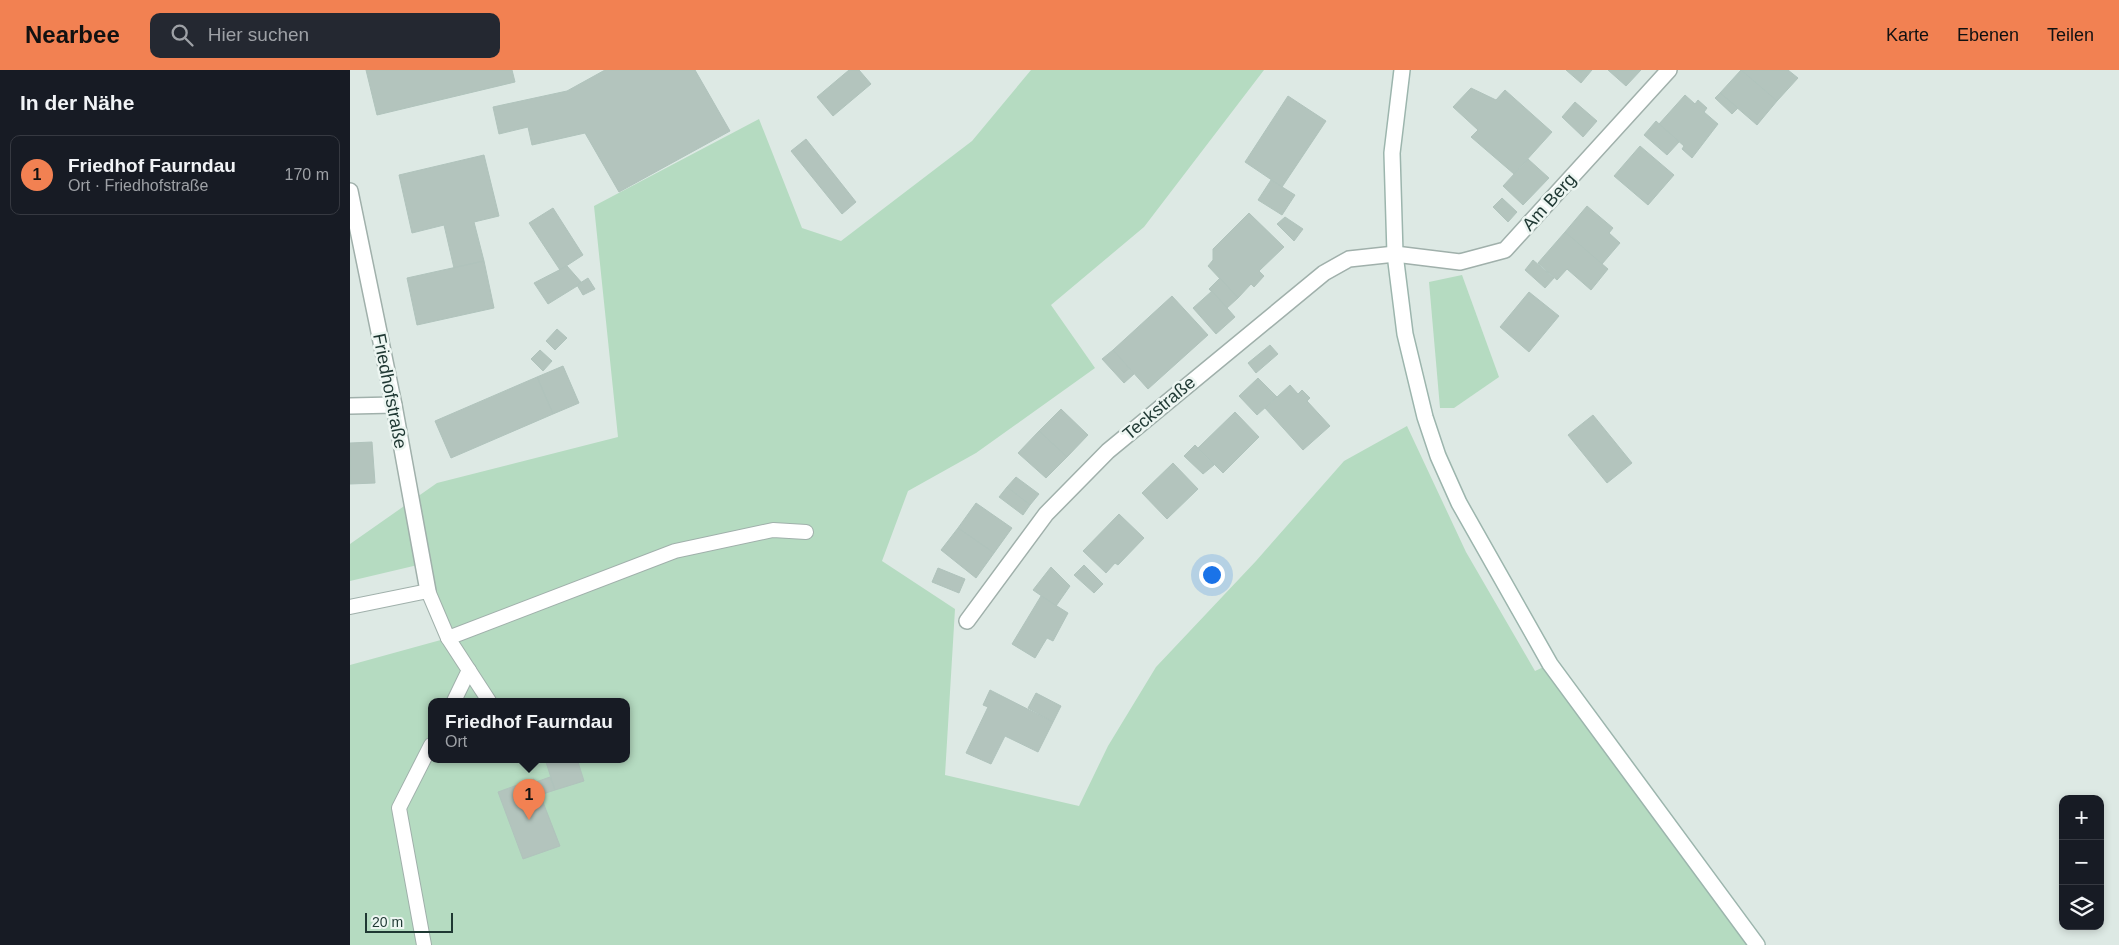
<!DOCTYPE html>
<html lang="de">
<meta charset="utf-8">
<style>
body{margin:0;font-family:Helvetica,sans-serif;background:#242831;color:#f1f3f6}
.controls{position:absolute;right:15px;bottom:15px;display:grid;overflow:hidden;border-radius:10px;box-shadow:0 2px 8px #0003}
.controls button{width:45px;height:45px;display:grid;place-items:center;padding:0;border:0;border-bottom:1px solid #363941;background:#171b24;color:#f1f3f6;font:25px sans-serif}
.scale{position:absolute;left:15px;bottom:12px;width:88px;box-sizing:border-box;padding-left:5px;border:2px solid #1f3833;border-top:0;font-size:14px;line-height:18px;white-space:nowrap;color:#1f3833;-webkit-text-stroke:4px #edf6f2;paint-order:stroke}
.you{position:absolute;left:861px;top:504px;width:18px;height:18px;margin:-12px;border:4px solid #fff;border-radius:50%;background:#1a73e8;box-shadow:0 0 0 8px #1a73e833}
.badge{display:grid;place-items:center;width:32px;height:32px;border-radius:50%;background:#f28152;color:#111;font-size:16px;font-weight:700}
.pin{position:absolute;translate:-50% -41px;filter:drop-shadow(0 1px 2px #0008)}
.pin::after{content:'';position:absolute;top:26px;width:18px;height:15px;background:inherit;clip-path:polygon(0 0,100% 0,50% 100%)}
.popup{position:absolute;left:78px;top:628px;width:202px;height:65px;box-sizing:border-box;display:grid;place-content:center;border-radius:10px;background:#171b24;filter:drop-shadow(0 1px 4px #0005);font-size:16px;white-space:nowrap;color:#9ea1a6}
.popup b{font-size:19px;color:#f1f3f6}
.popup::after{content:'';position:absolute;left:50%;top:100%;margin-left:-10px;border:10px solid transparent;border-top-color:#171b24}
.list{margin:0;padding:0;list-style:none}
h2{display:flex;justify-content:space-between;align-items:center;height:65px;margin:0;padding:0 20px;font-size:21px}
h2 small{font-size:16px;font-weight:400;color:#9ea1a6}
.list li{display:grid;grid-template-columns:32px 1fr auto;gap:15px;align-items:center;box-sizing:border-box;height:80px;margin:0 10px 10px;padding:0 10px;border:1px solid #363941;border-radius:10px}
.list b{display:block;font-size:19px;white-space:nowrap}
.list p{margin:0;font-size:16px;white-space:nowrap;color:#9ea1a6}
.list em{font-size:16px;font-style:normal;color:#9ea1a6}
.icon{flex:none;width:28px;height:28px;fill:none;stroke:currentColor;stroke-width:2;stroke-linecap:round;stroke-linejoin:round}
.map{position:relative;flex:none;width:1769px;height:875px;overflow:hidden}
header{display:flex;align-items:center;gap:30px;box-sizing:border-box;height:70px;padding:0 25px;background:#f28152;color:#111}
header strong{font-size:24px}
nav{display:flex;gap:28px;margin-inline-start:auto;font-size:18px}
.search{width:350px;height:45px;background:#242831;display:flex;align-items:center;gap:12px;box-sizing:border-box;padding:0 18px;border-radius:10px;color:#9ea1a6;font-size:19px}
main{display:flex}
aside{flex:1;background:#171b24}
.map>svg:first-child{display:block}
.green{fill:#b5dbc1;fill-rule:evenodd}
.building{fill:#b3c4bd;stroke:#b0c3bc}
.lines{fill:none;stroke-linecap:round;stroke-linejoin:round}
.lane-casing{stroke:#a0b0ab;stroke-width:16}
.street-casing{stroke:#a0b0ab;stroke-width:18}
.secondary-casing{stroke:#9cb5ad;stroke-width:18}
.lane{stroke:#fff;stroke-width:14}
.street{stroke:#fff;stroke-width:15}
.secondary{stroke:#fff;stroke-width:15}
.labels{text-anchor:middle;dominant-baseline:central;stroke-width:5;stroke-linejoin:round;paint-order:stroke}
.street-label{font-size:18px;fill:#1f3833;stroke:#edf6f2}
</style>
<header>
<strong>Nearbee</strong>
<div class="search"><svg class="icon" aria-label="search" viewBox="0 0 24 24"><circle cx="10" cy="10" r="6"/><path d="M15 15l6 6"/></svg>Hier suchen</div>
<nav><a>Karte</a><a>Ebenen</a><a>Teilen</a></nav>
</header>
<main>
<aside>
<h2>In der Nähe<small></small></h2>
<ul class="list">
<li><span class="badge">1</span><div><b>Friedhof Faurndau</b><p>Ort · Friedhofstraße</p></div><em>170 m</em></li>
</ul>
</aside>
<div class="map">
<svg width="1769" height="875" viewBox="0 0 1769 875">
<rect width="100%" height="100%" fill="#dde9e4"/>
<g class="green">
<path d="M 681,0 L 914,0 L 794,157 L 701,235 L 745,298 L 626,383 L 558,421 L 532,491 L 605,539 L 595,705 L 729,736 L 758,676 L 806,597 L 906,491 L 994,391 L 1057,356 L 1116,482 L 1185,601 L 1200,594 L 1407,875 L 0,875 L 0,595 L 98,568 L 72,494 L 0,511 L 0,474 L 87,413 L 268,367 L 244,136 L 409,49 L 452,158 L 491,171 L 622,71 ZM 81,631 L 276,631 L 276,689 L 81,689 Z"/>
<polygon points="1112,205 1149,307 1104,338 1090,338 1079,212"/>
</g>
<g class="building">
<polygon points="16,0 162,0 165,12 27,45"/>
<polygon points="255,0 345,0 380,61 269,122 235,63 182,75 178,57 149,64 143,37 217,21"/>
<polygon points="499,0 509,0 521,14 483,46 467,27"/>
<polygon points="1216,0 1242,0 1231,13"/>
<polygon points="1258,0 1291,0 1276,16"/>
<polygon points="1391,0 1438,0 1448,8 1427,31"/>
<polygon points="1391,0 1427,31 1407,55 1370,23"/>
<polygon points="1121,18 1146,30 1155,20 1202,62 1164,104 1121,67 1128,60 1103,37"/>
<polygon points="1370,23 1388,38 1382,44 1365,28"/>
<polygon points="1335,25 1345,34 1348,30 1357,38 1354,42 1368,54 1342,88 1332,79 1334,76 1309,54"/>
<polygon points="938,26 976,51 932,117 895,92"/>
<polygon points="1225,32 1247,51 1233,67 1212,47"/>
<polygon points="1306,51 1329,72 1317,85 1294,65"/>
<polygon points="456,69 506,132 492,144 441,81"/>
<polygon points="1290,76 1324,105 1298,135 1264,106"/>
<polygon points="134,85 149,146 124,152 134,191 104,198 94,155 62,163 49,105"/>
<polygon points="1178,89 1199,108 1173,135 1153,116"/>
<polygon points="921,110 945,125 932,145 908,130"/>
<polygon points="1152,128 1167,142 1158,152 1143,137"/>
<polygon points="1237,136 1263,158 1259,163 1270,173 1252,194 1215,162"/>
<polygon points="203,138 233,185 210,200 179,153"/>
<polygon points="899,143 934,177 909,201 914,206 904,217 901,214 888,228 858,196 863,190 863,179"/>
<polygon points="935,147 953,159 944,171 927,154"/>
<polygon points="1215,162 1258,199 1241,220 1217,199 1207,210 1188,193"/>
<polygon points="1183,190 1204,208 1195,218 1175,200"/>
<polygon points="134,191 144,238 67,255 57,208"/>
<polygon points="217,196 232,213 198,234 184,213"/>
<polygon points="238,208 245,219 233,225 227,215"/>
<polygon points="870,208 888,228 877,238 859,219"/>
<polygon points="862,221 885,247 866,264 843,238"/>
<polygon points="1179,222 1209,246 1179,282 1150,257"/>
<polygon points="822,226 858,265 798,319 763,280"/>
<polygon points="207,259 217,268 205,280 196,271"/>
<polygon points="920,275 928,284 906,303 898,293"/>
<polygon points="190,280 202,291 193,301 181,289"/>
<polygon points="763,280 784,304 774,313 752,289"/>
<polygon points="213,296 229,333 203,344 187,307"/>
<polygon points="187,307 203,344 101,388 85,351"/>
<polygon points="908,308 927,327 907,345 889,326"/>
<polygon points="940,315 948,324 952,320 960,328 957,331 980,356 953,380 915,338"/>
<polygon points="711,339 738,365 717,387 689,361"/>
<polygon points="885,342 909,367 873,403 848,378"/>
<polygon points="1243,345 1282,393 1257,413 1218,365"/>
<polygon points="689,361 717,387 696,408 668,383"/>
<polygon points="22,372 25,413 0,414 0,373"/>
<polygon points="845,375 864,395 853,404 834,386"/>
<polygon points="823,393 848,419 817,449 792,423"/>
<polygon points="666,407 689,424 680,435 657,417"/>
<polygon points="657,417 680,435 673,445 649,427"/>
<polygon points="626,433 662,458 644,483 608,458"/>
<polygon points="769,444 794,468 768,495 765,493 756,503 733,481"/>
<polygon points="608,458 644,483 626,508 591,480"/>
<polygon points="734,495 753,514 744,523 724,505"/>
<polygon points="701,497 720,516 706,536 683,520"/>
<polygon points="588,498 615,509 609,523 582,512"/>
<polygon points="691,526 718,543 703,571 697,568 685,588 662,574"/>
<polygon points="640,620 703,652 688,682 655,666 641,694 616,683 638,637 633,635"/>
<polygon points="686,623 711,636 703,652 678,638"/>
<polygon points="195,689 227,689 234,711 205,720"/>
<polygon points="200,707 205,720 190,725 186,712"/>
<polygon points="184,709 210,776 173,789 148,722"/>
</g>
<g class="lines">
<defs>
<g id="lane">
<polyline points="0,537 78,521 98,568 139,631"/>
<polyline points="98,568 325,481 423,460 456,462"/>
<polyline points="104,631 119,600"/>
<polyline points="74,875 49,738 81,675"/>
</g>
<g id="street">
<polyline points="0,121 44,335 78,521"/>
<polyline points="0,336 44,335"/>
<polyline points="617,551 696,444 758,381 974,203 999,189 1045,184 1110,192 1155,180 1319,0"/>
</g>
<polyline id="secondary" points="1052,0 1042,83 1045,184 1055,264 1075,347 1088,386 1109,433 1200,594 1407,875"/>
</defs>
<use href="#lane" class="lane-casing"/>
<use href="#street" class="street-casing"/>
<use href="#secondary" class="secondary-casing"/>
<use href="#lane" class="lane"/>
<use href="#street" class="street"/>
<use href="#secondary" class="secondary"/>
</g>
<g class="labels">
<g class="street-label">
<text transform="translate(1199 132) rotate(-48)">Am Berg</text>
<text transform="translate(40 321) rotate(79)">Friedhofstraße</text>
<text transform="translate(809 338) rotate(-40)">Teckstraße</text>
</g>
</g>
</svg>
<div class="controls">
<button>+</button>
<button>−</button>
<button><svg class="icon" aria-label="layers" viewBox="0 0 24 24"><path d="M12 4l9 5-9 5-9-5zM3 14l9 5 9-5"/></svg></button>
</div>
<div class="scale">20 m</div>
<div class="you"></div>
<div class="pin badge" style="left:179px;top:750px">1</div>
<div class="popup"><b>Friedhof Faurndau</b>Ort</div>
</div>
</main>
